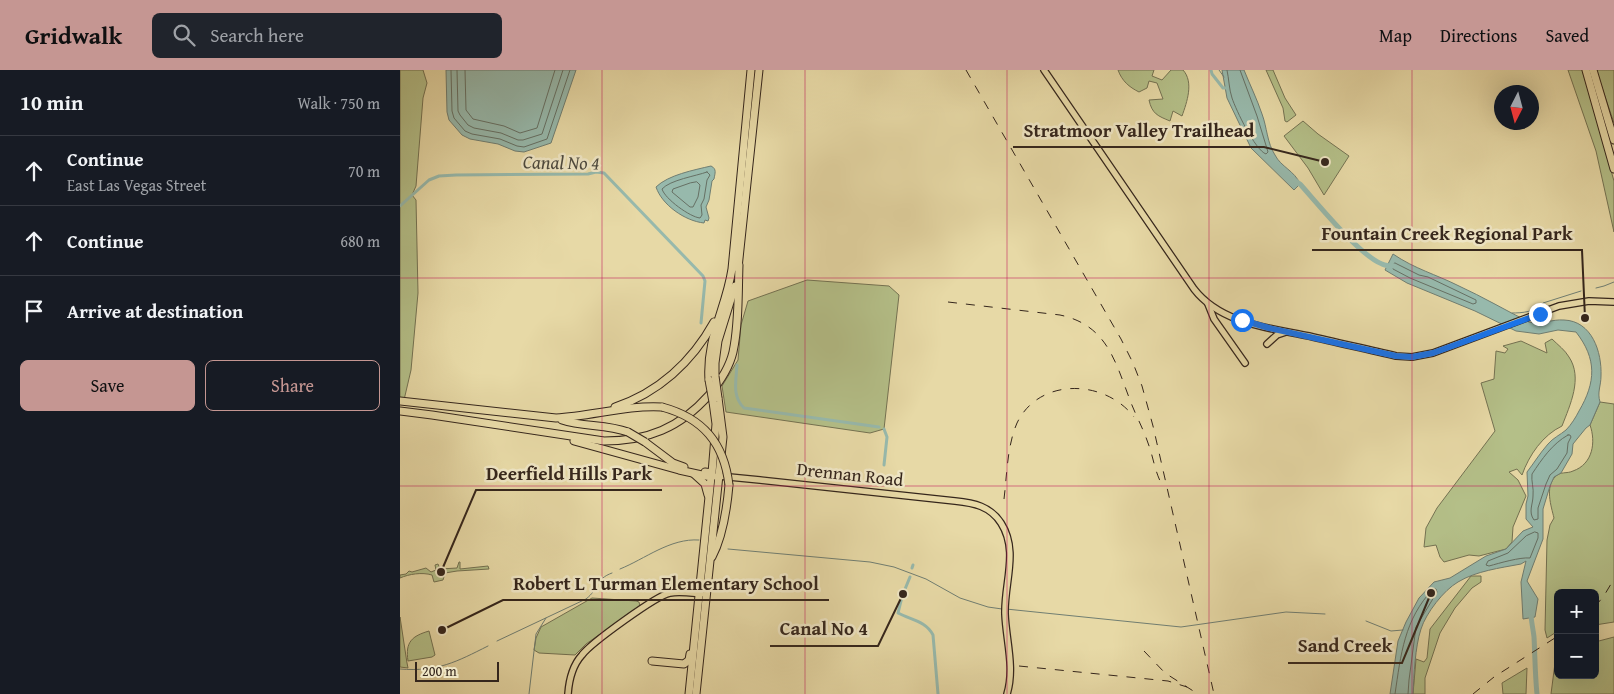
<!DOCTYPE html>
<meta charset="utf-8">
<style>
body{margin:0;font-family:"Gentium Book Plus",serif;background:#20242c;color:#f1f3f6}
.controls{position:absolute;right:15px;bottom:15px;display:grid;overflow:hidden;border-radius:8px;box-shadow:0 5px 20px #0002}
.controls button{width:45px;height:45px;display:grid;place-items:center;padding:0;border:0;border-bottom:1px solid #363941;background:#171b24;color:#f1f3f6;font:25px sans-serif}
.compass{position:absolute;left:1094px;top:15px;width:45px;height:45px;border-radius:50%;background:#171b24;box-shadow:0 5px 20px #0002;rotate:186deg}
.scale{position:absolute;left:15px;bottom:12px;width:84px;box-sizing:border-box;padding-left:5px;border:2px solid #35261c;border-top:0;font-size:14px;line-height:18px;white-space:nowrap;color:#35261c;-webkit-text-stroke:4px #efe6c5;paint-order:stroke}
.stop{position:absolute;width:15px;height:15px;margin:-11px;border:4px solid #1a73e8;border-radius:50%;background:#fff}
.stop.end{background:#1a73e8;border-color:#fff;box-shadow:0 1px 5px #0008}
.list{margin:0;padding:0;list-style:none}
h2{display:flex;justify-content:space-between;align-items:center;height:65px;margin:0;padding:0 20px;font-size:21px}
h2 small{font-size:16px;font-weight:400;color:#9ea1a6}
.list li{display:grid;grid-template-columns:32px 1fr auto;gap:15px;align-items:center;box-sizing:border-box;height:70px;padding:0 20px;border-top:1px solid #363941}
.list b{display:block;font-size:19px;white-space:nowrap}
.list p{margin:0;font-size:16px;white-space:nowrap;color:#9ea1a6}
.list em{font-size:16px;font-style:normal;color:#9ea1a6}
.actions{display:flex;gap:10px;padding:15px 20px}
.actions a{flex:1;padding:11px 0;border:1px solid #c59692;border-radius:8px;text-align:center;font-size:18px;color:#c59692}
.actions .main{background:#c59692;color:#111}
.icon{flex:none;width:28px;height:28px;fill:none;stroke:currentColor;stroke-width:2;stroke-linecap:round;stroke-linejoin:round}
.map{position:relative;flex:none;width:1214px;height:624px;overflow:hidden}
header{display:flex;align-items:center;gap:30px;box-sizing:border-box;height:70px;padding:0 25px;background:#c59692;color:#111}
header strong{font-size:24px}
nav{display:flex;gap:28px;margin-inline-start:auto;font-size:18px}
.search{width:350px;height:45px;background:#20242c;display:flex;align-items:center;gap:12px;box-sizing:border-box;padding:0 18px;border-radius:8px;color:#9ea1a6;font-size:19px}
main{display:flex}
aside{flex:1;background:#171b24}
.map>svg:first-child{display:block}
.green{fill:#b4bf88;stroke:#747252}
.water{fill:#97b9ac;stroke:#707e72}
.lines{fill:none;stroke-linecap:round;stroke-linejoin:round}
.shore{stroke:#667064;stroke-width:1}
.stream{stroke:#707e72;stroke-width:1}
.canal{stroke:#97b9ac;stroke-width:3}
.river{stroke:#97b9ac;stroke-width:5}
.major-casing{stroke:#35261c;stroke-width:8}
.highway-casing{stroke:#35261c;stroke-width:9}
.major{stroke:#e7d9a6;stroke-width:5.5}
.highway{stroke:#e7d9a6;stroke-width:7}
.rail{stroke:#35261c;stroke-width:1;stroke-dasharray:9 9;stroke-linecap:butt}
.highway-bridge-casing{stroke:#35261c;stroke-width:9;stroke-linecap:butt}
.highway-bridge{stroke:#e7d9a6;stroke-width:7}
.route{stroke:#1a73e8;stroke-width:6}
.grid{fill:none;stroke:#c2185b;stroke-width:1;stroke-opacity:0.55}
.labels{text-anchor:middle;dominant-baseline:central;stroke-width:5;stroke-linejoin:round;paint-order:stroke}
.street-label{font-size:18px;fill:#35261c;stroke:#efe6c5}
.water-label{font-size:19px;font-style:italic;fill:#4e4b40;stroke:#efe6c5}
.leader{fill:none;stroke:#35261c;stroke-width:2}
.callout-dot{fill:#35261c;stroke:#efe6c5;stroke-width:2}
.callout-label{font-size:19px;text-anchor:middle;font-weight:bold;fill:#35261c;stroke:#efe6c5;stroke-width:5;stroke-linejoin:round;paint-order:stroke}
</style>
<header>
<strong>Gridwalk</strong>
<div class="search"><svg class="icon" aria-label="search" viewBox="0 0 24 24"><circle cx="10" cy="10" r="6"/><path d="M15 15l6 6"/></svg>Search here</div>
<nav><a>Map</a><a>Directions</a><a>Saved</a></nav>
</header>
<main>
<aside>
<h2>10 min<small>Walk · 750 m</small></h2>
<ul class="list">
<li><svg class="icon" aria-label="ahead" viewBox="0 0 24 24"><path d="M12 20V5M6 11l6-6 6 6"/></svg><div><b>Continue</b><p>East Las Vegas Street</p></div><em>70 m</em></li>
<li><svg class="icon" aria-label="ahead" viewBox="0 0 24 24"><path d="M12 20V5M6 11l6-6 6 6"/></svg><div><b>Continue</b></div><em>680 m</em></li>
<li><svg class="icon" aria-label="arrive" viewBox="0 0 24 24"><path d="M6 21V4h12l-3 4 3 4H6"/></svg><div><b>Arrive at destination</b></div></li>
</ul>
<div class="actions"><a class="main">Save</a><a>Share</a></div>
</aside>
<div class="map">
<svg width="1214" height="624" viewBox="0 0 1214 624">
<rect width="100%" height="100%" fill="#e7d9a6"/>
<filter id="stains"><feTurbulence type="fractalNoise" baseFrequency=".004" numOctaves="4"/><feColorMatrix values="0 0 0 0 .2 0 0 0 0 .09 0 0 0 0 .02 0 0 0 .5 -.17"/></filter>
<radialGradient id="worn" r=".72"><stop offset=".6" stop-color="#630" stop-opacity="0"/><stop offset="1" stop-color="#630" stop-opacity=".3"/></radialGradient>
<g class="green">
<polygon points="0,0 23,0 27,13 23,28 16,116 12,125 16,130 18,223 11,300 4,330 0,329"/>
<path d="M 718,0 L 754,0 L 752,6 L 762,10 L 771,0 L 783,0 C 794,12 787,32 782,46 L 773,41 L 770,51 C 758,46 752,44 749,30 L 763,29 L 757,13 L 749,11 L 747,18 L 739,22 C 729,17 722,11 718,0 Z"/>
<polygon points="866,0 873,0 885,28 896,45 887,52 885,51 883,38"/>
<polygon points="1168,0 1182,0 1186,13 1214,111 1214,162 1196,81"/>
<polygon points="1196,0 1214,0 1214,53"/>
<polygon points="903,51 918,64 949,86 924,125 908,98 884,66"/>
<polygon points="407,210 489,216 499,225 484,359 470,363 326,342 322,316 338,290 341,255 348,231"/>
<path d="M 1152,269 C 1158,275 1165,280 1169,287 C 1183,308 1170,335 1162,356 C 1143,365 1129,385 1122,405 L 1117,399 L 1109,402 L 1118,410 L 1126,426 L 1113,457 L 1112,472 L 1106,479 L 1079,486 L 1069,485 L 1044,492 L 1040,487 L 1036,475 L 1024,477 L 1026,458 L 1037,438 L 1095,361 L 1081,313 L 1094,309 L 1096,281 L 1105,283 L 1108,279 L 1103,276 L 1121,271 L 1147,283 L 1145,273 Z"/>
<path d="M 1200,332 L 1214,334 L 1214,552 L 1195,555 L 1195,523 L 1158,523 L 1158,561 L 1147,568 L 1145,560 L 1147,470 L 1150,455 L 1154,448 C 1151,436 1145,417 1155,407 C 1160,401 1167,404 1173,401 C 1193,394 1196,372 1190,355 Z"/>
<path d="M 59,492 L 60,492 L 60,499 L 88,496 L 89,499 L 57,501 L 45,503 L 43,510 L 34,512 L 32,505 C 22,502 9,504 0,508 L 0,505 L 6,504 L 9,501 L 12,502 L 26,498 L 31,502 L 36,500 L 35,495 L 38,494 L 40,499 L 57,498 Z"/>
<polygon points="1071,506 1081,506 1081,512 1072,518 1055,538 1040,563 1025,608 1025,624 1013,624 1016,589 1024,592 1027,588 1030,559"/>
<polygon points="192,528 236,531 239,532 240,536 186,574 175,585 139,583 134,580 136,568 141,557"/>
<polygon points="0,547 7,593 8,598 0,597"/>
<path d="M 29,561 L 35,585 L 32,587 L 8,591 C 5,572 12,566 29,561 Z"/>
<polygon points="1214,567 1214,624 1151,624 1155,593 1158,592 1158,605 1195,605 1195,572"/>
<polygon points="1127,598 1126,624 1103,624 1102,613"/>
</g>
<g class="water">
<polygon points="46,0 176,0 151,73 124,82 115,81 98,74 70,69 62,65 49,50 47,42"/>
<path d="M 822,0 L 844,0 C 850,15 857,29 862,44 C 867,57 867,73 875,85 C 881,97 895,101 900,114 L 894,120 L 851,78 L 827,28 Z"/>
<path d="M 311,96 C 317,99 315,103 314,109 L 312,111 L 309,130 L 306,137 L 309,148 L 308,151 L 305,150 L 304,153 C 285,151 262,135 256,117 C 268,105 294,100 311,96 Z"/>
<path d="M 993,184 C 1015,199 1035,204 1059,216 C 1083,227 1105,240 1129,252 C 1141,255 1152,249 1164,250 C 1192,251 1202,282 1201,306 C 1201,316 1197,322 1200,332 L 1190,355 L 1186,358 L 1177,369 L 1173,374 L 1172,384 L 1161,403 L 1154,407 L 1150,416 L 1143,439 L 1143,469 L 1127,511 L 1138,529 L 1135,547 L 1123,549 L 1121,512 L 1126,491 L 1121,494 C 1100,498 1076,501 1058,512 C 1044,520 1026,543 1021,559 C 1015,577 1014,605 1013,624 L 990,624 L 998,571 L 1006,552 L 1019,528 L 1034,512 L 1050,508 L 1086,486 L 1106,479 L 1123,461 L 1133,457 L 1126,449 L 1126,434 L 1128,426 L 1127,402 C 1134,393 1140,383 1148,374 C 1153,368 1160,365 1166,360 C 1171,355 1176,347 1179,341 C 1196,312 1197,289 1176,262 L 1158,260 L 1139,264 L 1116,261 L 1075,241 L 1007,213 L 985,200 Z"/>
</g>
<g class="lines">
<g class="shore">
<polyline points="51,0 52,41 54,48 65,61 72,64 100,69 117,76 124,77 147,69 170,0"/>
<polyline points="57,0 58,41 60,45 68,55 74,58 101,63 118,70 123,70 142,64 163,0"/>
<polyline points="65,0 66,40 73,49 104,56 120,63 137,58 155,0"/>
<path d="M 827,0 C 829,9 829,19 832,28 C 836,40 855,80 866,84 L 868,82 L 857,46 L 840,0"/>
<path d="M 307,102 L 310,105 L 307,110 L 304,129 L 301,135 L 302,145 L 300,148 C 290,147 265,129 262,119 C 270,110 296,106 307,102 Z"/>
<polygon points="297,112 300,115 298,127 293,137 290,137 272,122 273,119 290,113"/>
<polygon points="995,193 1019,205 1028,207 1076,230 1076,233 1073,234 1010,208 993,199 993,196"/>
<path d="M 1168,365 L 1170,365 L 1171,367 L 1168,373 L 1167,383 L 1157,399 L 1150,405 L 1146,414 L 1138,438 L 1138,449 L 1134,450 C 1128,442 1133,434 1133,426 C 1134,418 1131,411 1132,404 C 1142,389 1152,374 1168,365 Z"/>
<path d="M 1135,462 L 1138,463 L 1138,468 L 1130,488 C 1120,487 1100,493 1089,496 L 1086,495 L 1088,491 L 1108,483 L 1126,466 Z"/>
<path d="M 995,624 C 1001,584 1004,550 1033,519 L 1036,519 L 1037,522 L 1016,557 L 1009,610 L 1008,624"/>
</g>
<g class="stream">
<polyline points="819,0 824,7"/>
<polyline points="1196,218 1204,216 1214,212"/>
<path d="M 1112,243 C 1122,243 1136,242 1143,233 L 1181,221"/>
<polyline points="328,479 470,492 494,497 526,509 560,528 588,537 602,539"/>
<path d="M 220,499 C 245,489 270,468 299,470"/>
<polyline points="606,539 781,557 886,542 925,544"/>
<polyline points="966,551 991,561 1003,560"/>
<path d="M 97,571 L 186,529 C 199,519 195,509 212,503"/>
<path d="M 0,599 C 38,602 56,592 88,576"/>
<polyline points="129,624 136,564 146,548"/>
</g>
<g class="canal">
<polyline points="811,0 812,4 823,18 827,18"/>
<polyline points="0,136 29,110 39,106 56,105 188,104 196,102 204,103 303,206 305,211 301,253"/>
<path d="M 337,295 C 336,311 332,327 344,338 L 479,357"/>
<polyline points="484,395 487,367 484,359"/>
<polyline points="512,498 513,495"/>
<polyline points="503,524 510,507"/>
<path d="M 502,527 L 498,543 C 511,550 526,551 533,565 L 538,624"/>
</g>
<g class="river">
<path d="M 894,110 L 900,114 C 918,134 959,185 982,194 C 986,196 990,196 994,196"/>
<path d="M 1131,543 C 1131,551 1133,558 1134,567 C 1135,586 1135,605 1137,624"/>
</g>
<defs>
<g id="major">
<path d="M 644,0 L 794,219 C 821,254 870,258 909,266 C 938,273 967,279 996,286 L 1012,287 L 1033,283 L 1159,236 L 1189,231 L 1214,232"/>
<polyline points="808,234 814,249 845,293"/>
<polyline points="867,274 877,265 886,262"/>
<path d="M 312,404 L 311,407 L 319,406 L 360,410 L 555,431 C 574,433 590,436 601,453 C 619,481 604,513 605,544 C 606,570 615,598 607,624"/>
<path d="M 168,624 C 169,610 172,596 182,585 C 191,573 257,525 270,523 C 280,521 291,523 301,524"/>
</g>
<g id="highway">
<polyline points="1186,0 1214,99"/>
<polyline points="1193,0 1214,70"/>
<polyline points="338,198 359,0"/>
<polyline points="315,306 315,293 318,271 335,216"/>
<path d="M 309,310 C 306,268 326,239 332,199 L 351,0"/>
<path d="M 0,331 L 156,348 C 192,346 227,335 262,337"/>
<path d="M 215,337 C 258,323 292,292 314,252"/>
<path d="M 0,341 L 32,345 L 204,371 C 247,371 280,358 309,325 C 319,313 329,299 333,282 C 339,254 338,223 339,195"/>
<path d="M 162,350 C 183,357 206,354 228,362"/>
<polyline points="174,371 279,400 311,407 289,624"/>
<polyline points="245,372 273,393 284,397"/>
<polyline points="305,402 312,403 316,354 313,332"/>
<polyline points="294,404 305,414 308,425"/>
<path d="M 312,487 C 323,466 327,438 329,415"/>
<polyline points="252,591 284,594 289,590 290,584"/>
<polyline points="296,624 323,367 318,328"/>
</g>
</defs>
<use href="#major" class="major-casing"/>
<use href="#highway" class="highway-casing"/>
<use href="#major" class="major"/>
<use href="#highway" class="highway"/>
<g class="rail">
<polyline points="566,0 721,269 733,293 742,316 753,356 814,624"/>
<path d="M 548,232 L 660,245 C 707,255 715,291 730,330 C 735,344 743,358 748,373 C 754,389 754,400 763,417"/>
<path d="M 604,429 C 607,405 607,376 617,353 C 639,307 705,309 734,347"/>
<polyline points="1195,537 1205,524 1214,509"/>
<polyline points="744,581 765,603 798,624"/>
<polyline points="619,596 768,611 787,617"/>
<polyline points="1073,624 1094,607 1158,566"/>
</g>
<defs>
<g id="highway-bridge">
<polyline points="315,306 318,328"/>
<polyline points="309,310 313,332"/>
<path d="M 262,337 C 303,348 324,373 329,415"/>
<polyline points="228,362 245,372"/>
</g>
</defs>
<use href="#highway-bridge" class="highway-bridge-casing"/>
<use href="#highway-bridge" class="highway-bridge"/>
</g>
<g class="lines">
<polyline class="route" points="842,250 869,258 996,286 1012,287 1033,283 1140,244"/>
</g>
<path class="grid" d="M 202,0 L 202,624M 405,0 L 405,624M 607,0 L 607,624M 809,0 L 809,624M 1012,0 L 1012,624M 0,208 L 1214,208M 0,416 L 1214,416"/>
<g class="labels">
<g class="street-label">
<text transform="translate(450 404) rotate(6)">Drennan Road</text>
</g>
<g class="water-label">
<text transform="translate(161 92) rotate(1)">Canal No 4</text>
</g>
</g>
<path class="leader" d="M925 92L864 77H613M1185 248L1182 180H912M41 502L76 420H262M42 560L103 530H429M503 524L478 576H370M1031 523L1002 593H888"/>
<g class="callout-dot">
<circle cx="925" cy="92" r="5"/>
<circle cx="1185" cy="248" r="5"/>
<circle cx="41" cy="502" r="5"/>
<circle cx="42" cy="560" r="5"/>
<circle cx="503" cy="524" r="5"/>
<circle cx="1031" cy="523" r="5"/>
</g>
<g class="callout-label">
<text x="739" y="67">Stratmoor Valley Trailhead</text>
<text x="1047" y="170">Fountain Creek Regional Park</text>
<text x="169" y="410">Deerfield Hills Park</text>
<text x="266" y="520">Robert L Turman Elementary School</text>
<text x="424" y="565">Canal No 4</text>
<text x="945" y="582">Sand Creek</text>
</g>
<rect width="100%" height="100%" filter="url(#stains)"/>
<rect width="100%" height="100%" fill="url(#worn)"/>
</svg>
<div class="controls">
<button>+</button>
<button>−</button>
</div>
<svg class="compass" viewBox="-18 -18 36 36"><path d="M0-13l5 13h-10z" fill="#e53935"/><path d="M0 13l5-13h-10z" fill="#9ea1a6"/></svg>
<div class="scale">200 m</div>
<div class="stop" style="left:842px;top:250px"></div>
<div class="stop end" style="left:1140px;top:244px"></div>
</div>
</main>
